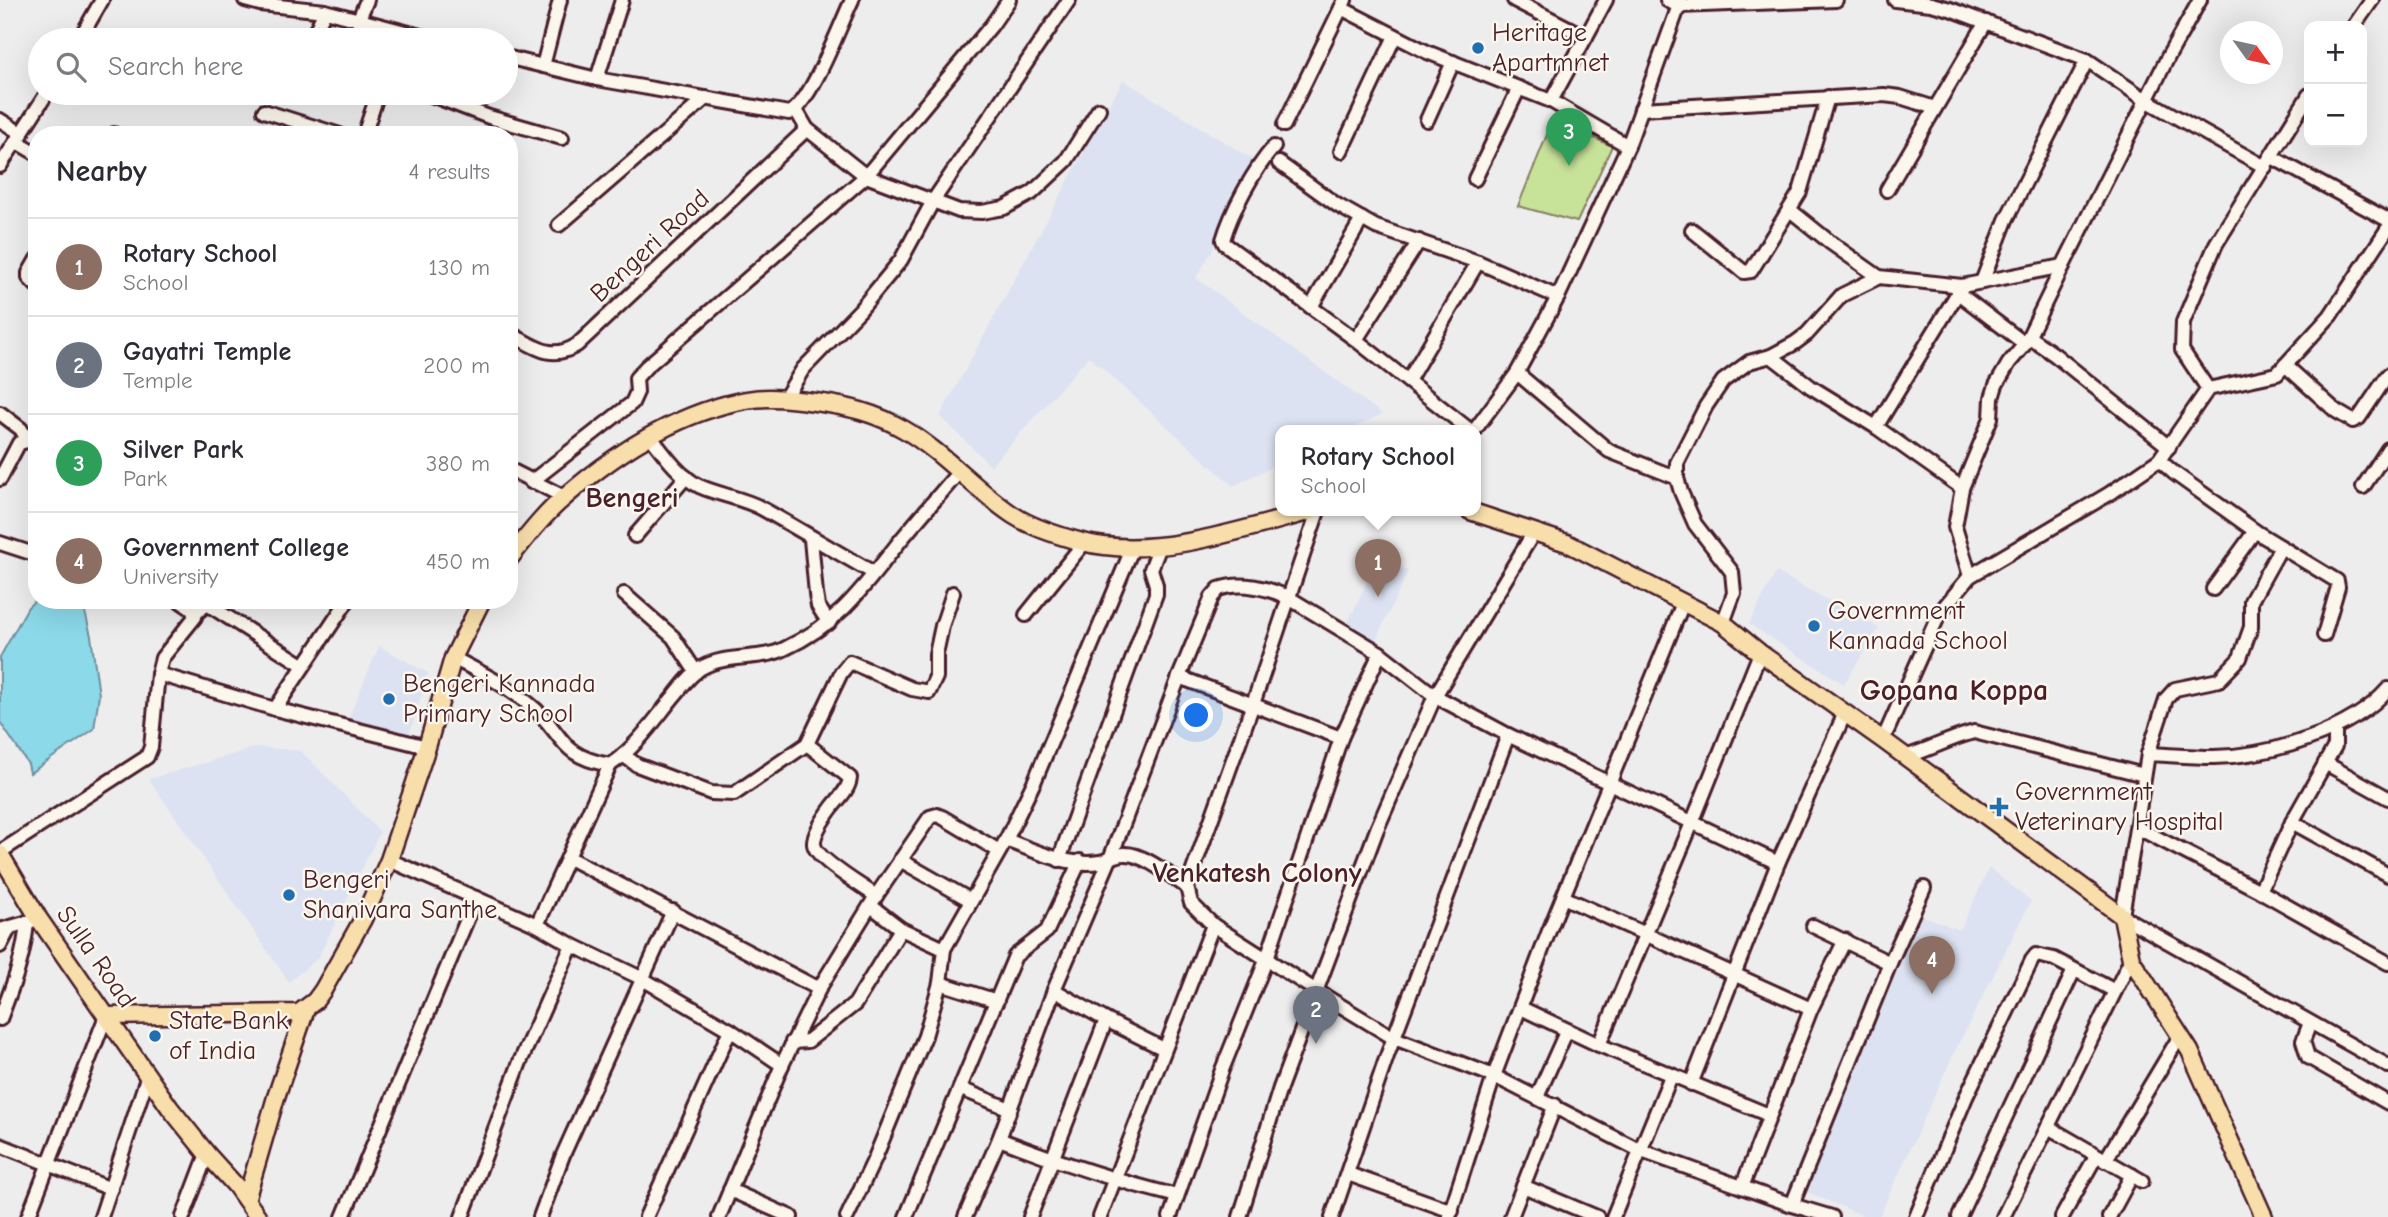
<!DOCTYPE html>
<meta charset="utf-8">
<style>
body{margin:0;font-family:"Comic Neue",sans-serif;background:#f7f7f7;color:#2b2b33}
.controls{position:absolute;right:21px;top:21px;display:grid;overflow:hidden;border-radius:14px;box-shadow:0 7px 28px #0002}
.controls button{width:63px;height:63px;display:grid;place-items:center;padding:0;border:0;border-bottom:2px solid #e1e1e2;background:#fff;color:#2b2b33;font:35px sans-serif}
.compass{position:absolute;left:2220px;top:21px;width:63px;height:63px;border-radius:50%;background:#fff;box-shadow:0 7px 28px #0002;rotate:123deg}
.you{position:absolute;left:1197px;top:716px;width:24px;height:24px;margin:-18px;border:5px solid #fff;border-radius:50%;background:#1a73e8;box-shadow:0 0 0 10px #1a73e833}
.badge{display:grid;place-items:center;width:46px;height:46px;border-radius:50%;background:#ea580c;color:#fff;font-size:23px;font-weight:700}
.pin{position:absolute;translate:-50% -58px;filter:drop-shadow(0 2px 4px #0008)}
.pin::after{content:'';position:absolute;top:37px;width:24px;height:21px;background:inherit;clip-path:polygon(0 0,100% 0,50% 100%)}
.popup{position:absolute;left:1275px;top:425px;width:206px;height:91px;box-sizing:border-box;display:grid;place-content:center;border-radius:14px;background:#fff;filter:drop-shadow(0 2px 5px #0005);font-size:23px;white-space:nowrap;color:#7c7c81}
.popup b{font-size:26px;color:#2b2b33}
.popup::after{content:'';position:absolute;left:50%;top:100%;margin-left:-14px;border:14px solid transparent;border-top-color:#fff}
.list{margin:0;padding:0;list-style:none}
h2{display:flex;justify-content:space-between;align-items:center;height:91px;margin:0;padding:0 28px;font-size:30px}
h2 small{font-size:23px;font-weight:400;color:#7c7c81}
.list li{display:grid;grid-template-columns:46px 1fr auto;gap:21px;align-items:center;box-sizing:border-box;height:98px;padding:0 28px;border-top:2px solid #e1e1e2}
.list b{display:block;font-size:26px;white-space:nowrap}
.list p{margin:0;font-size:23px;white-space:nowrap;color:#7c7c81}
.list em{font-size:23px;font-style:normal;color:#7c7c81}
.icon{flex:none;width:38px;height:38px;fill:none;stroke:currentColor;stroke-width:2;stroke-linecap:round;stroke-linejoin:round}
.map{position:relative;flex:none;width:2388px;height:1217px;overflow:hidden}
.search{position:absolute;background:#fff;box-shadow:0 7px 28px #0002;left:28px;top:28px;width:490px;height:77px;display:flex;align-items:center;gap:18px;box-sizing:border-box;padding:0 24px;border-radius:38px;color:#7c7c81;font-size:26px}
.panel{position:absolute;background:#fff;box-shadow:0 7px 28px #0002;left:28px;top:126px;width:490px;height:483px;border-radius:28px}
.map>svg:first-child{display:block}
.built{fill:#dce2f1}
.green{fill:#c7e299;stroke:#888062;stroke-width:2}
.water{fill:#8bd9e9;stroke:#718f9d;stroke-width:2}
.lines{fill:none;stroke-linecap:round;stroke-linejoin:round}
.minor-casing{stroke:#4a1f2b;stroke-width:18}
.major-casing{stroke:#4a1f2b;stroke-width:21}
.minor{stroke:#fbf7ec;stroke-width:12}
.major{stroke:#f8deab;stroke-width:16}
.poi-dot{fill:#1f6fb2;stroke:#fbf7ec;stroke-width:2.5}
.labels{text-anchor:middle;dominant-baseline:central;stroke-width:5;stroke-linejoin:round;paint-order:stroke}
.poi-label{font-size:26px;fill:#4a1f2b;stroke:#fbf7ec;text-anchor:start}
.street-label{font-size:26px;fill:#4a1f2b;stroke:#fbf7ec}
.neighbourhood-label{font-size:28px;font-weight:bold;fill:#4a1f2b;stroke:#fbf7ec}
.quarter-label{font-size:30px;font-weight:bold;fill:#4a1f2b;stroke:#fbf7ec}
</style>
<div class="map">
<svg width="2388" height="1217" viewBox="0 0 2388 1217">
<rect width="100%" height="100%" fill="#ededee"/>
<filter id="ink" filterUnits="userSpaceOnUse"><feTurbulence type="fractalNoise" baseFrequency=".0143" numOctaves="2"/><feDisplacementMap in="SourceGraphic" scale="14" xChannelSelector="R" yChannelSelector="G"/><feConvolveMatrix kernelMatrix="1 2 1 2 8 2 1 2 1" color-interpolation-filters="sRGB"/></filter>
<g filter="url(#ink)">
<g class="built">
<polygon points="1123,80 1262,165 1196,278 1382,414 1347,431 1280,431 1280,463 1233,486 1089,356 991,466 940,416"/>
<polygon points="1378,559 1408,571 1374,644 1347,624"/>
<polygon points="1776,572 1879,628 1844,684 1749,624"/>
<polygon points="379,646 428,673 410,733 346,724"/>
<polygon points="258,747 301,751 380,832 318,958 289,982 149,779"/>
<polygon points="1989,868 2031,901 1952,1057 1879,1217 1866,1217 1798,1188 1915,913 1960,930"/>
</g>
<polygon class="green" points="1553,120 1612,146 1577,222 1518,206"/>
<polygon class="water" points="37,599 82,600 91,636 99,695 94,729 30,773 28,764 0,722 0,657 28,607"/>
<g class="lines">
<defs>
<g id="minor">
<polyline points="245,0 260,4 325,11 436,40"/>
<polyline points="1514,0 1586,37"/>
<polyline points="1667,0 1678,6 1836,0"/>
<polyline points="1895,0 1931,4 1950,9 2087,60 2146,100 2265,167"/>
<polyline points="1341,8 1427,52 1551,101 1628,146"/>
<polyline points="358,21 367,0"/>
<polyline points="2354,26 2372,0"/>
<polyline points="79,40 102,0"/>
<polyline points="311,40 325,11"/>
<path d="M 506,57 L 597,79 L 789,113 C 811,104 840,25 852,0"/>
<polyline points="543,66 560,0"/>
<polyline points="597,79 622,0"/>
<polyline points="426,93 489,117 562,138"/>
<polyline points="1551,101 1606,0"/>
<polyline points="1641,109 1884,95 1900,97 1935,108"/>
<polyline points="796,110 807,129 866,176 959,211 982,212 1004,208 1032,193 1066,161 1099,109"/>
<polyline points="264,111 340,135"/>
<polyline points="0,120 22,134"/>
<polyline points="1427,120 1453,62"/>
<polyline points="1284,125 1345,0"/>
<polyline points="113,135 114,134"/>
<polyline points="364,135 378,93"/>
<polyline points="17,142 37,154"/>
<path d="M 1274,147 C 1254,169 1231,212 1223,240 L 1225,244 L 1356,340 L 1471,431"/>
<polyline points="1341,151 1395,36"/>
<polyline points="2272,157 2388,220"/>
<polyline points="1279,163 1337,205 1376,227 1478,262 1558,297"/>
<polyline points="0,166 47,93"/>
<polyline points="1475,179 1519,88"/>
<polyline points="1887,190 1986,22"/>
<polyline points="1790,210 1831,243 1879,277"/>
<polyline points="559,225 706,98"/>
<polyline points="1692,230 1744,272 1751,271 1800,192 1828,97"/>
<polyline points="37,259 29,273 29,278 37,286"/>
<polyline points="1982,282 2006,220 2087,60"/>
<polyline points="1958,293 2025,344"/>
<polyline points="1311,307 1362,219"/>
<path d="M 509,333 C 534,346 550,362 577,345 L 807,129"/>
<polyline points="2029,337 2055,355 2169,447"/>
<polyline points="1356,340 1419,241"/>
<polyline points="1771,356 1811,387 1876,427 1962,488"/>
<polyline points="2285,365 2336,411 2353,421 2359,418 2388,375"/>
<polyline points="1517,373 1609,451 1677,478"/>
<polyline points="1408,381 1478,262"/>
<polyline points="2208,389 2182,350 2183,322 2216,244 2309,95"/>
<polyline points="785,398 803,369 860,310 901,260 933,201 1069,0"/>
<polyline points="0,413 21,429 28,441 19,443 0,479"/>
<polyline points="1876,427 1962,286"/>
<polyline points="1474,431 1517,373 1558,297 1628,146 1681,0"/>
<path d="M 650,436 C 664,454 679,476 699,486 C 719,495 742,498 761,508 C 799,529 836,552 874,573"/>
<polyline points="2159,460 2174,473 2258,533 2337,581 2338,587 2324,635"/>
<polyline points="509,469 564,497"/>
<polyline points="531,482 632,403 637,392 636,378 646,367 866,176 991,26 1009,0"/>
<polyline points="2363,487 2388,449"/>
<polyline points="1318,511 1253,704 1187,887 1191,903 1213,925 1318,992 1394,1038 1494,1076 1639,1150 1792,1205 1832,1217"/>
<polyline points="1534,532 1435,696 1508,735 1778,863"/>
<polyline points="635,536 686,477"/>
<polyline points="811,539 816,594 818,606 829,623"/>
<polyline points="0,543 37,555"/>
<polyline points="1970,576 1955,527 1962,488 1991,418 1992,398 1996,385 2009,363 2025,344 2063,266"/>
<polyline points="2213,589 2255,531"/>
<polyline points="624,594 673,637 696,672"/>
<polyline points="179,600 192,609 195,617 162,658 158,674 275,709 427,747"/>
<polyline points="195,614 207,604 303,665"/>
<polyline points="1026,615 1084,543"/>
<polyline points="1723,623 1734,593 1732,572 1695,524 1681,492 1677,478 1677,463 1706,406 1723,381 1749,362 1771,356 1795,343 1807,334 1842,295 1879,277 1962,286 2063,266 2169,55 2200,0"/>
<path d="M 453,658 C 480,672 506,685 529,704 C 564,731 556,756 610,765 C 636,748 655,719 675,695 C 683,685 690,675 701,668 C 727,653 760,661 784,649 C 841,622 862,589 900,541 C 919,518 939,495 959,472"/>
<polyline points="1179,677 1341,738"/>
<path d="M 2388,689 C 2351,732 2270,756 2214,757 C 2192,757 2170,755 2148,754 L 2122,916 L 2388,1066"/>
<polyline points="275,709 348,600"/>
<polyline points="1883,740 1940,612 1970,576 2109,494 2159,460 2208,389 2277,374 2330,316 2388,228"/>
<path d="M 807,744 L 850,778 C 849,789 840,797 833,806 C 827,814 813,833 814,844 C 815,859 864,887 876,896"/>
<polyline points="2148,754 2166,699 2175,689 2219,680 2240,658 2251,627 2251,601 2281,547"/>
<polyline points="623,755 637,765 711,793 734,794 807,744 841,673 850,662 912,689 929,692 936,677 936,654 942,626 953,593"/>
<path d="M 1905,757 C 1929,750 1950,738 1974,732 L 2144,775"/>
<polyline points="2325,763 2388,798"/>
<polyline points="2292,822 2388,875"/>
<polyline points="2138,828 2260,891 2388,963"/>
<path d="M 1006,840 C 1036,851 1067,867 1100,862 C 1109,860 1117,853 1126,854 C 1144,854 1172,877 1187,887"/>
<polyline points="0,852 147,757 151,747 158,674"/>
<polyline points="569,858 819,989"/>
<polyline points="389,860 537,925 572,945 641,978 730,1030 782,1065 719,1217"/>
<polyline points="900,860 970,900"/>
<polyline points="1059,860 1156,594 1156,585 1151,569 1160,546"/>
<polyline points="2260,891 2292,822 2335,746 2335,728"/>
<polyline points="1563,897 1811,1009"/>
<polyline points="871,906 901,929 944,949"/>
<polyline points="537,925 610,765"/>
<polyline points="1813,926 1890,963"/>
<polyline points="0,930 32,921"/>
<polyline points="0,946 10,927"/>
<polyline points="940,983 997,1001"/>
<polyline points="1054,990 1106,1020 1164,1049"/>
<polyline points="1521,1008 1599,1045 1769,1115"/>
<path d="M 0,1019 C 13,985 24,958 27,922"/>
<polyline points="2310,1023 2303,1041 2308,1057 2388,1103"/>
<polyline points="792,1042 808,1041 855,1004 901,929"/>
<polyline points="1599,1045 1692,823 1760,653"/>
<polyline points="782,1065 819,989 876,896 930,817 937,815 942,817 999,851"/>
<polyline points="1691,1084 1778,863 1845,713"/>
<polyline points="961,1089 1010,1109"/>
<polyline points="1537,1097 1567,1030"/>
<polyline points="2048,1127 2142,1181"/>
<path d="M 999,1139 C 1058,1162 1116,1181 1177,1196"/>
<polyline points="0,1145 111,1189"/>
<polyline points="2105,1161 2180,1036"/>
<polyline points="1348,1174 1452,1211"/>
<polyline points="1523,1186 1597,1217"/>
<polyline points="1742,1187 1811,1009 1845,940"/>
<polyline points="730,1190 791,1217"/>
<polyline points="1792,1205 1890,963 1924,888"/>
<polyline points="28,1217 106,1016"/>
<polyline points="101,1217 148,1075"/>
<polyline points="183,1217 207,1154"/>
<polyline points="343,1217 476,898"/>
<polyline points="462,1217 520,1062 572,945"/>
<polyline points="540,1217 563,1155 673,911"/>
<polyline points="646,1217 730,1030"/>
<polyline points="847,1217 875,1158 925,1036 940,983 944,949 1006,840 1035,780 1133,547"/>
<polyline points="906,1217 1015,956 1047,931 1080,861"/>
<path d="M 965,1217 L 999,1139 L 1054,990 L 1110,859 L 1179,677 L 1212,597 L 1219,589 C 1241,581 1269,588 1289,598 L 1380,653 L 1435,696 L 1377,829 L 1280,1088 L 1240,1217"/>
<polyline points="1030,1217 1106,1020"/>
<polyline points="1100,1217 1213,925"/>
<polyline points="1170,1217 1222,1070 1267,958 1341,738 1380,653"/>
<polyline points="1332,1217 1387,1056 1508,735"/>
<polyline points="1449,1217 1494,1076 1549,931 1683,603"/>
<polyline points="1511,1217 1555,1105"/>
<polyline points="1613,1217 1671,1076"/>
<polyline points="1916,1217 1966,1097 2032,960 2036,955 2054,959 2115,991"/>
<polyline points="1959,1217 2074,970"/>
<polyline points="2003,1217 2131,959"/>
<polyline points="2062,1217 2096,1156"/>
<polyline points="2109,1217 2132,1175"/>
</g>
<g id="major">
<polyline points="1470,511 1567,543 1723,623 1760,653 1883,740 2122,916 2131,959 2190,1051 2264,1217"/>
<path d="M 509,559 C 526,538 545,513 566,496 C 617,452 679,412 746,400 C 769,396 792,399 815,402 C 847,406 876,413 905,430 C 944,453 975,490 1013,515 C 1033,528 1059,536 1082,542 C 1154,560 1241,530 1311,511"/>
<polyline points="0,854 39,919 170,1108 207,1154 236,1186 258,1217"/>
<polyline points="106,1016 299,1013 315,1001 323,990 363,919 389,860 427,747 453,658 482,600"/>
<polyline points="246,1200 276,1097 306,1009"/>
</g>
</defs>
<use href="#minor" class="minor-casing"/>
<use href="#major" class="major-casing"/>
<use href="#minor" class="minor"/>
<use href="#major" class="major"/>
</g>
</g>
<g class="poi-dot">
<circle cx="1478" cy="48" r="7"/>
<circle cx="1814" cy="626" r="7"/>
<circle cx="389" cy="699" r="7"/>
<path d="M1995.5 796.5h7v7h7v7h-7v7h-7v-7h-7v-7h7z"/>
<circle cx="289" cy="895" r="7"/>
<circle cx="155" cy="1036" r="7"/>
</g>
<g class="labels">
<g class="poi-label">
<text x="1492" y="33">Heritage<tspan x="1492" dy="30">Apartmnet</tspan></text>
<text x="1828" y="611">Government<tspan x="1828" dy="30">Kannada School</tspan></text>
<text x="403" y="684">Bengeri Kannada<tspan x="403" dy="30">Primary School</tspan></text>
<text x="2015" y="792">Government<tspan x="2015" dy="30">Veterinary Hospital</tspan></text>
<text x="303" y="880">Bengeri<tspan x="303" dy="30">Shanivara Santhe</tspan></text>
<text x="169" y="1021">State Bank<tspan x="169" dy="30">of India</tspan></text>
</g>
<g class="street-label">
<text transform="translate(650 246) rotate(-43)">Bengeri Road</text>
<text transform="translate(96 957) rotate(55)">Sulla Road</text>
</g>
<g class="neighbourhood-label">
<text x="632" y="498">Bengeri</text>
<text x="1257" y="873">Venkatesh Colony</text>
</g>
<g class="quarter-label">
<text x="1954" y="690">Gopana Koppa</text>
</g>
</g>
</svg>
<div class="controls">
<button>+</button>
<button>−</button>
</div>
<svg class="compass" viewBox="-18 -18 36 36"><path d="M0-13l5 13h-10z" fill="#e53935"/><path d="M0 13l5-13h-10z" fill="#7c7c81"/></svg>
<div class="you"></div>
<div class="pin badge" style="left:1378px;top:597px;background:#8d6e63">1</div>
<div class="popup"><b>Rotary School</b>School</div>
<div class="pin badge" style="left:1316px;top:1044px;background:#6b7280">2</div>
<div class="pin badge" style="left:1569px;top:166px;background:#2e9e5b">3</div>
<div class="pin badge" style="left:1932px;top:994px;background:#8d6e63">4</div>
<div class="search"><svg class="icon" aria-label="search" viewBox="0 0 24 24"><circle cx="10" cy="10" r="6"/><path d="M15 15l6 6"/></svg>Search here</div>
<section class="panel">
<h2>Nearby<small>4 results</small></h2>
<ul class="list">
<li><span class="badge" style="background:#8d6e63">1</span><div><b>Rotary School</b><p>School</p></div><em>130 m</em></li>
<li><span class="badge" style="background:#6b7280">2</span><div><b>Gayatri Temple</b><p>Temple</p></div><em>200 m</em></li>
<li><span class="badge" style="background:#2e9e5b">3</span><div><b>Silver Park</b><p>Park</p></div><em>380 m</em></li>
<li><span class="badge" style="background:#8d6e63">4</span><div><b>Government College</b><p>University</p></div><em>450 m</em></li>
</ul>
</section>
</div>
